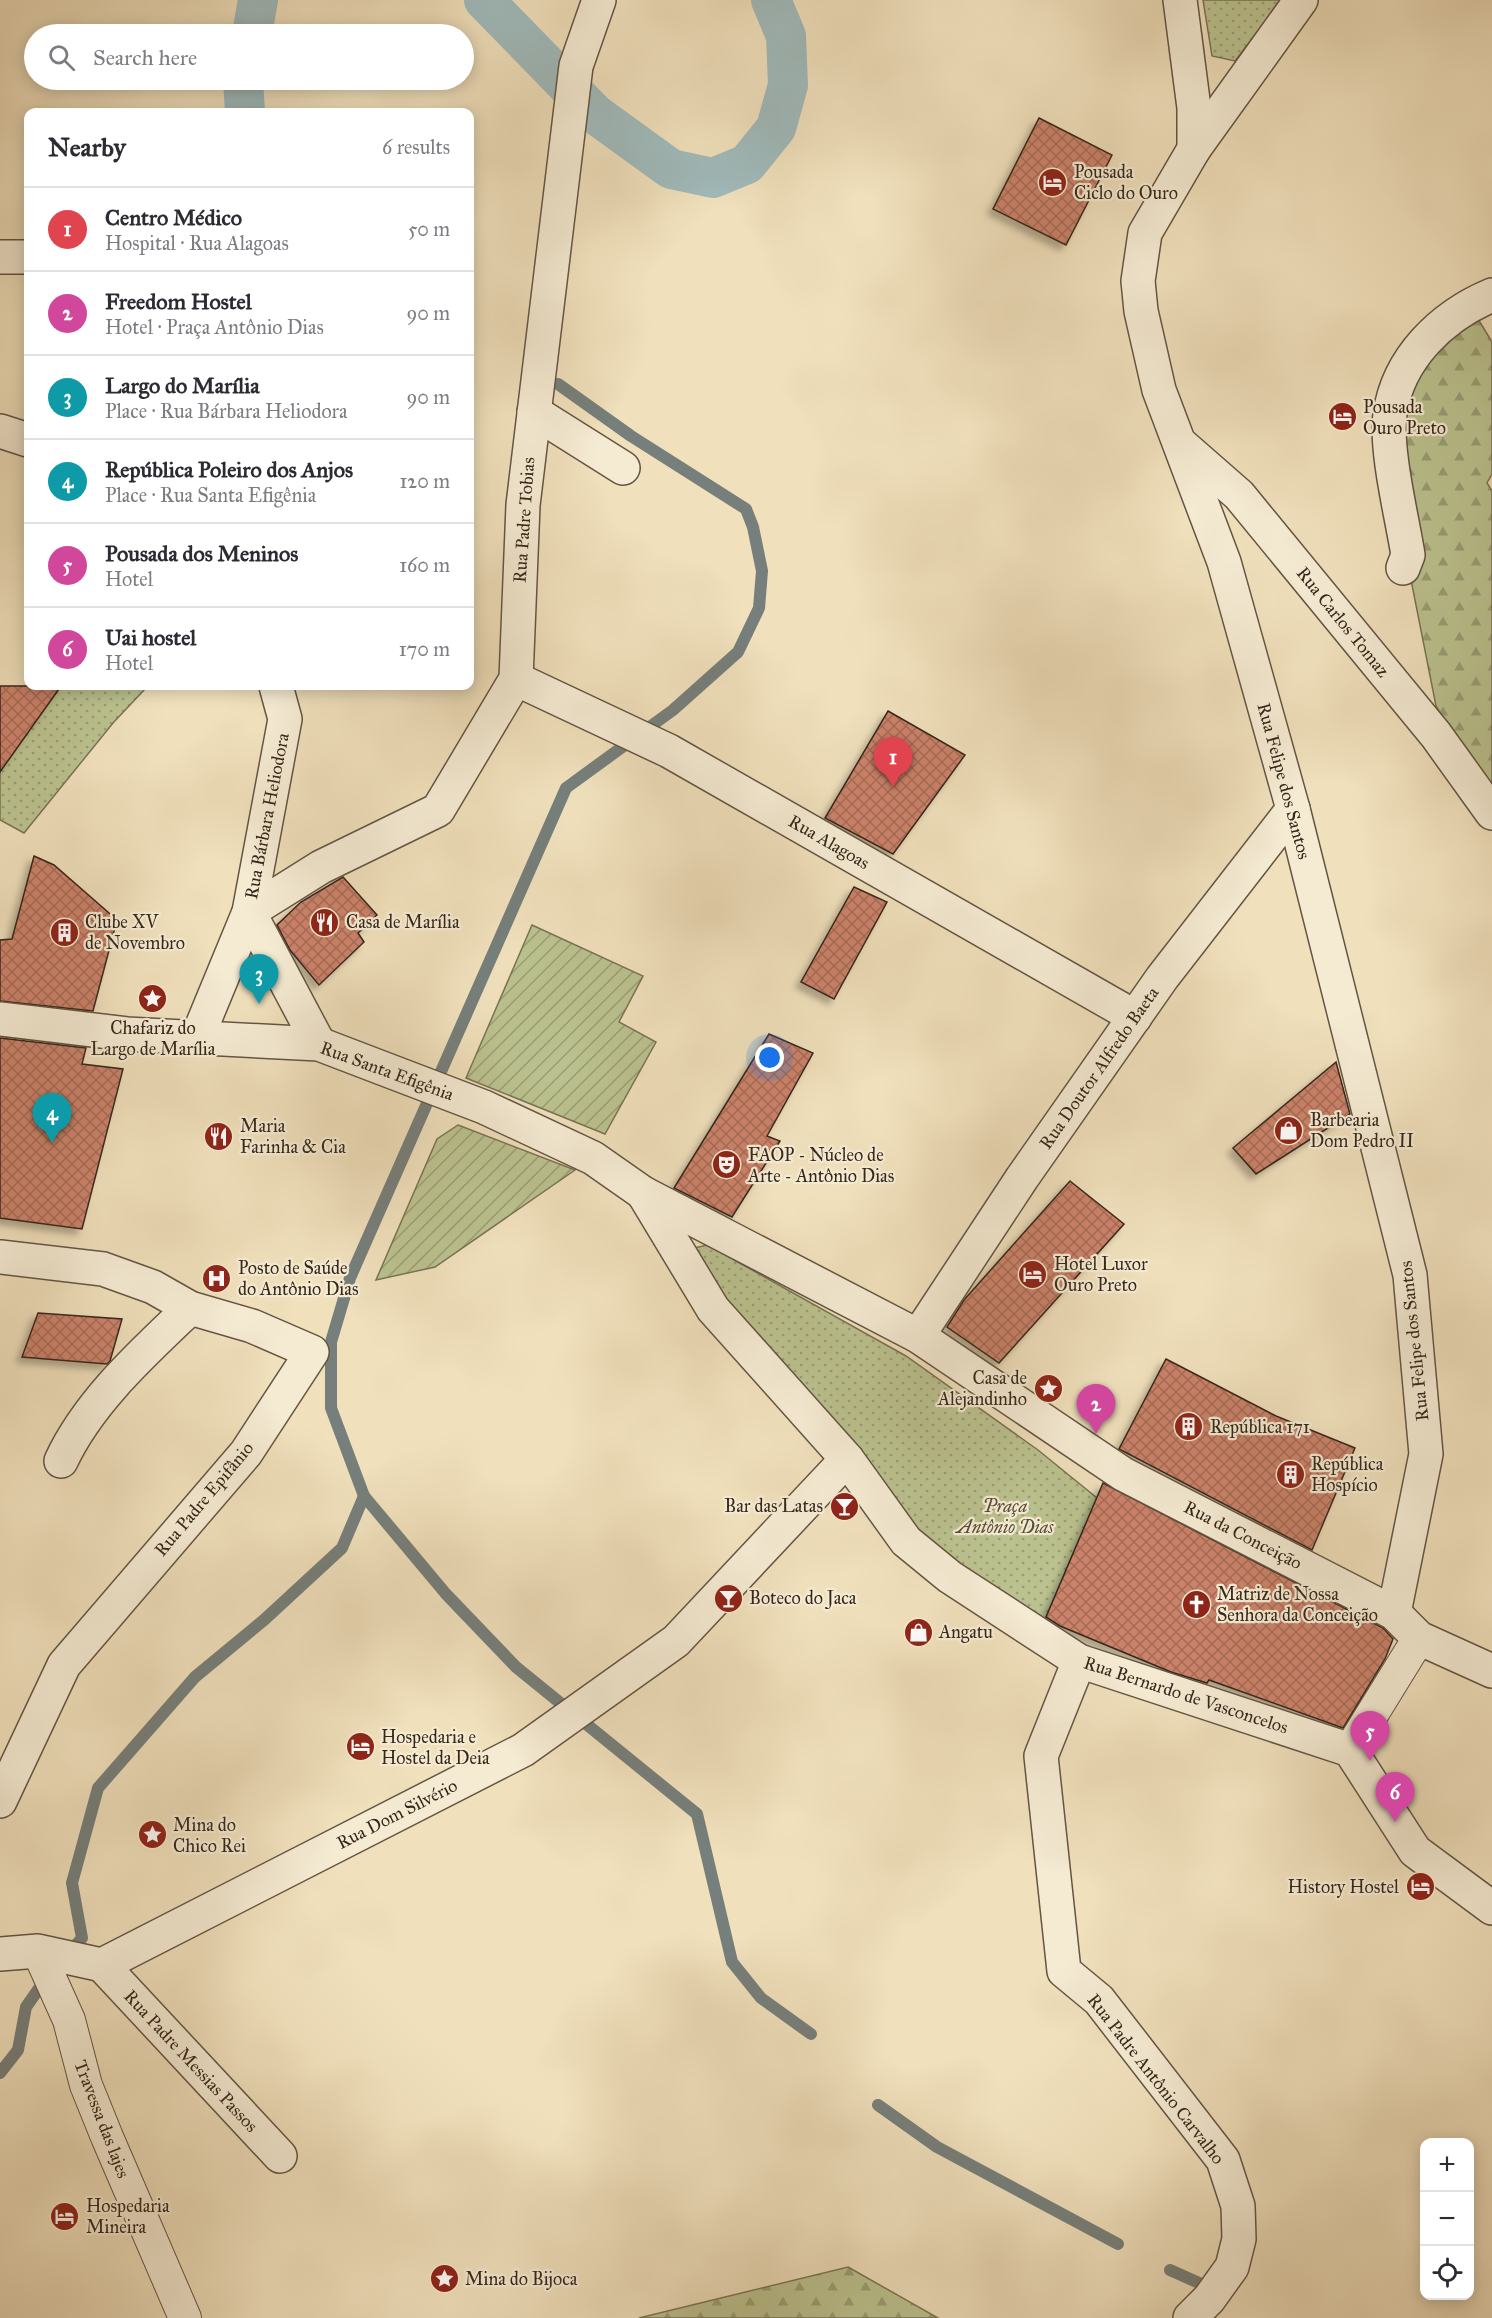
<!DOCTYPE html>
<meta charset="utf-8">
<style>
body{margin:0;font-family:"IM FELL Great Primer",serif;background:#f7f7f7;color:#2b2b33}
.controls{position:absolute;right:18px;bottom:18px;display:grid;overflow:hidden;border-radius:12px;box-shadow:0 3px 15px #0003}
.controls button{width:54px;height:54px;display:grid;place-items:center;padding:0;border:0;border-bottom:2px solid #e1e1e2;background:#fff;color:#2b2b33;font:30px sans-serif}
.you{position:absolute;left:770px;top:1058px;width:21px;height:21px;margin:-15px;border:4px solid #fff;border-radius:50%;background:#1a73e8;box-shadow:0 0 0 9px #1a73e833}
.badge{display:grid;place-items:center;width:39px;height:39px;border-radius:50%;background:#1a73e8;color:#fff;font-size:20px;font-weight:700}
.pin{position:absolute;translate:-50% -50px;filter:drop-shadow(0 2px 3px #0008)}
.pin::after{content:'';position:absolute;top:32px;width:21px;height:18px;background:inherit;clip-path:polygon(0 0,100% 0,50% 100%)}
.list{margin:0;padding:0;list-style:none}
h2{display:flex;justify-content:space-between;align-items:center;height:78px;margin:0;padding:0 24px;font-size:26px}
h2 small{font-size:20px;font-weight:400;color:#7c7c81}
.list li{display:grid;grid-template-columns:39px 1fr auto;gap:18px;align-items:center;box-sizing:border-box;height:84px;padding:0 24px;border-top:2px solid #e1e1e2}
.list b{display:block;font-size:22px;white-space:nowrap}
.list p{margin:0;font-size:20px;white-space:nowrap;color:#7c7c81}
.list em{font-size:20px;font-style:normal;color:#7c7c81}
.icon{flex:none;width:33px;height:33px;fill:none;stroke:currentColor;stroke-width:2;stroke-linecap:round;stroke-linejoin:round}
.map{position:relative;flex:none;width:1492px;height:2318px;overflow:hidden}
.search{position:absolute;background:#fff;box-shadow:0 3px 15px #0003;left:24px;top:24px;width:450px;height:66px;display:flex;align-items:center;gap:15px;box-sizing:border-box;padding:0 21px;border-radius:33px;color:#7c7c81;font-size:22px}
.panel{position:absolute;background:#fff;box-shadow:0 3px 15px #0003;left:24px;top:108px;width:450px;height:582px;border-radius:12px}
.map>svg:first-child{display:block}
.forest{fill:url(#forest-firs);stroke:#787455;stroke-width:1.5}
.park{fill:url(#park-dots);stroke:#787455;stroke-width:1.5}
.garden{fill:url(#garden-furrows);stroke:#787455;stroke-width:1.5}
.lines{fill:none;stroke-linecap:round;stroke-linejoin:round}
.stream{stroke:#767f7b;stroke-width:12}
.canal{stroke:#a0babb;stroke-width:40}
.building{fill:url(#building-cross-hatch);stroke:#36271b;stroke-width:1.5;filter:url(#shadow)}
.pedestrian-casing{stroke:#645543;stroke-width:34}
.minor-casing{stroke:#645543;stroke-width:36}
.tertiary-casing{stroke:#645543;stroke-width:36}
.pedestrian{stroke:#f5ebd3;stroke-width:32}
.minor{stroke:#f5ebd3;stroke-width:33}
.tertiary{stroke:#f5ebd3;stroke-width:33}
.labels{text-anchor:middle;dominant-baseline:central;stroke-width:4.5;stroke-linejoin:round;paint-order:stroke}
.poi-label{font-size:18px;fill:#36271b;stroke:#f5ebd3;text-anchor:start}
.street-label{font-size:18px;fill:#36271b;stroke:#f5ebd3}
.park-label{font-size:18px;font-style:italic;fill:#574e38;stroke:#f5ebd3}
</style>
<div class="map">
<svg width="1492" height="2318" viewBox="0 0 1492 2318">
<defs>
<pattern id="forest-firs" width="22" height="20" patternUnits="userSpaceOnUse" patternTransform="scale(1.5)"><rect width="22" height="20" fill="#bbc28f"/><path d="M5 1l3.5 6h-7zM16 11l3.5 6h-7z" fill="#999e74"/></pattern>
<pattern id="park-dots" width="8" height="8" patternUnits="userSpaceOnUse" patternTransform="scale(1.5)"><rect width="8" height="8" fill="#bbc28f"/><path d="M2 2h.1M6 6h.1" fill="none" stroke="#999e74" stroke-width="1.8" stroke-linecap="round"/></pattern>
<pattern id="garden-furrows" width="10" height="10" patternUnits="userSpaceOnUse" patternTransform="scale(1.5)"><rect width="10" height="10" fill="#bbc28f"/><path d="M-1 1l2-2M0 10L10 0M9 11l2-2" fill="none" stroke="#999e74"/></pattern>
<pattern id="building-cross-hatch" width="8" height="8" patternUnits="userSpaceOnUse" patternTransform="scale(1.5)"><rect width="8" height="8" fill="#cb826a"/><path d="M0 0l8 8M0 8l8-8" fill="none" stroke="#a66a56"/></pattern>
<filter id="shadow"><feDropShadow dx="-5.5" dy="5.5" stdDeviation="3" flood-color="#0004"/></filter>
</defs>
<rect width="100%" height="100%" fill="#f0e0bc"/>
<filter id="stains"><feTurbulence type="fractalNoise" baseFrequency=".00333" numOctaves="4"/><feColorMatrix values="0 0 0 0 .2 0 0 0 0 .09 0 0 0 0 .02 0 0 0 .5 -.17"/></filter>
<radialGradient id="worn" r=".72"><stop offset=".6" stop-color="#630" stop-opacity="0"/><stop offset="1" stop-color="#630" stop-opacity=".3"/></radialGradient>
<g class="forest">
<path d="M 1478,319 L 1492,342 L 1492,474 L 1487,483 L 1492,491 L 1492,793 L 1472,766 L 1436,706 L 1410,575 L 1401,426 C 1408,396 1422,361 1446,340 C 1456,332 1467,325 1478,319 Z"/>
<polygon points="848,2267 938,2318 639,2318"/>
</g>
<g class="park">
<polygon points="1203,0 1282,0 1235,61 1212,56"/>
<polygon points="61,686 139,686 144,690 113,723 24,833 0,820 0,769"/>
<polygon points="712,1244 736,1261 906,1356 1038,1450 1097,1498 1045,1620 967,1581 859,1472 738,1340 694,1248"/>
</g>
<g class="garden">
<polygon points="532,925 643,976 619,1022 656,1042 605,1134 466,1078"/>
<polygon points="458,1125 575,1170 435,1267 376,1280 437,1139"/>
</g>
<g class="lines">
<g class="stream">
<polyline points="558,384 631,436 746,509 753,527 762,571 759,608 738,652 673,710 566,788 350,1278 331,1342 331,1408 364,1496 446,1594 516,1667 697,1814 732,1962 761,1998 811,2034"/>
<polyline points="67,1955 82,1938 72,1883 98,1788 195,1677 264,1620 342,1548 364,1496"/>
<polyline points="0,2073 18,2050 26,2007 47,1977"/>
<polyline points="878,2105 937,2147 1118,2244"/>
<polyline points="1170,2270 1199,2283"/>
</g>
<g class="canal">
<polyline points="484,0 595,114 671,169 713,178 747,164 776,128 788,85 786,36 771,0"/>
<polyline points="252,34 258,0"/>
<polyline points="243,80 245,112"/>
</g>
</g>
<g class="building">
<polygon points="1039,118 1112,155 1066,245 993,209"/>
<polygon points="0,686 61,686 0,772"/>
<polygon points="888,711 965,755 893,854 825,818"/>
<polygon points="34,856 54,865 117,920 93,1011 0,1001 0,940 12,939"/>
<polygon points="343,877 377,915 358,933 364,942 319,985 290,950 277,925 301,902"/>
<polygon points="854,887 887,902 834,999 801,982"/>
<polygon points="769,1034 813,1053 767,1136 780,1141 732,1217 674,1188"/>
<polygon points="0,1038 86,1048 82,1064 123,1069 82,1229 0,1218"/>
<polygon points="1336,1062 1350,1114 1256,1174 1233,1148"/>
<polygon points="1070,1181 1124,1224 999,1363 947,1327 964,1300"/>
<polygon points="38,1313 122,1319 110,1361 107,1364 22,1357"/>
<polygon points="1166,1359 1276,1416 1355,1448 1312,1550 1119,1449"/>
<polygon points="1103,1483 1383,1628 1393,1639 1385,1659 1343,1728 1209,1680 1207,1683 1171,1672 1060,1626 1046,1617"/>
</g>
<g class="lines">
<defs>
<g id="pedestrian">
<polyline points="1350,1750 1419,1638"/>
<polyline points="38,1951 69,2020 86,2085 107,2137 185,2318"/>
</g>
<g id="minor">
<polyline points="1194,149 1301,0"/>
<polyline points="0,257 28,257"/>
<polyline points="534,412 623,468"/>
<polyline points="0,431 28,440"/>
<path d="M 1403,568 L 1408,555 C 1402,517 1385,450 1390,414 C 1398,358 1442,316 1492,295"/>
<polyline points="516,679 669,751 1135,1017"/>
<polyline points="1293,809 1410,1275 1426,1454 1394,1613"/>
<polyline points="197,1038 249,912 285,719 276,686"/>
<polyline points="319,1044 249,912 321,867 438,810 516,679 523,505 576,66 599,0"/>
<polyline points="0,1257 103,1269 153,1287 190,1308 252,1326 312,1352 246,1453 64,1665 0,1801"/>
<path d="M 61,1461 C 89,1401 143,1353 190,1308"/>
<polyline points="1079,1661 1041,1756 1064,1971 1099,2000 1223,2160 1238,2206 1239,2239 1232,2267 1209,2299 1190,2318"/>
<polyline points="0,1954 38,1951 102,1965 523,1750 676,1641 847,1459"/>
<polyline points="102,1965 280,2156"/>
</g>
<g id="tertiary">
<polyline points="1183,446 1239,495 1436,735 1492,813"/>
<polyline points="0,1019 127,1034 319,1044 484,1107 593,1158 643,1193 918,1336 1123,1474 1394,1613 1419,1638 1492,1671"/>
<polyline points="643,1193 713,1309 847,1459 906,1541 950,1577 1079,1661 1350,1750 1415,1851 1492,1908"/>
<polyline points="918,1336 1022,1178 1162,978 1293,809 1224,562 1159,390 1141,311 1138,281 1145,233 1194,149 1194,108 1180,0"/>
</g>
</defs>
<use href="#pedestrian" class="pedestrian-casing"/>
<use href="#minor" class="minor-casing"/>
<use href="#tertiary" class="tertiary-casing"/>
<use href="#pedestrian" class="pedestrian"/>
<use href="#minor" class="minor"/>
<use href="#tertiary" class="tertiary"/>
</g>
<defs>
<symbol id="hotel-disc" viewBox="-11 -11 22 22"><circle r="9.5" fill="#8f2418" stroke="#f5ebd3"/><path d="M-6-4.5h1.5V1H6V5H4.5V3h-9V5H-6ZM-4 0a1.8 1.8 0 1 1 3.6 0ZM.5 0V-2.5h3Q6-2.5 6 0Z" fill="#fff"/></symbol>
<symbol id="restaurant-disc" viewBox="-11 -11 22 22"><circle r="9.5" fill="#8f2418" stroke="#f5ebd3"/><path d="M-5-6h1v4h1v-4h1v4h1v-4h1v5L-1.5 .5V6h-2V.5L-5-1ZM5-6V6H3V1.5H1.5Q1.5-4 5-6Z" fill="#fff"/></symbol>
<symbol id="building-disc" viewBox="-11 -11 22 22"><circle r="9.5" fill="#8f2418" stroke="#f5ebd3"/><path d="M-4-6H4V6H1V3H-1V6H-4ZM-2.5-4.3h1.7v1.8h-1.7ZM.8-4.3h1.7v1.8H.8ZM-2.5-1h1.7V.8h-1.7ZM.8-1h1.7V.8H.8Z" fill="#fff"/></symbol>
<symbol id="sight-disc" viewBox="-11 -11 22 22"><circle r="9.5" fill="#8f2418" stroke="#f5ebd3"/><path d="M0-6L1.8-2.2L6-1.7L2.9 1.2L3.7 5.4L0 3.3L-3.7 5.4L-2.9 1.2L-6-1.7L-1.8-2.2Z" fill="#fff"/></symbol>
<symbol id="shop-disc" viewBox="-11 -11 22 22"><circle r="9.5" fill="#8f2418" stroke="#f5ebd3"/><path d="M-5-2.5h2.3a2.7 3.5 0 0 1 5.4 0H5L5.5 6h-11ZM-1.5-2.5h3a1.5 2.3 0 0 0-3 0Z" fill="#fff"/></symbol>
<symbol id="theatre-disc" viewBox="-11 -11 22 22"><circle r="9.5" fill="#8f2418" stroke="#f5ebd3"/><path d="M-5-5.5Q0-4 5-5.5V0Q5 5 0 6Q-5 5-5 0ZM-3.3-2.5H-1v1.5H-3.3ZM1-2.5H3.3v1.5H1ZM-2.8 1Q0 5.5 2.8 1Z" fill="#fff"/></symbol>
<symbol id="hospital-disc" viewBox="-11 -11 22 22"><circle r="9.5" fill="#8f2418" stroke="#f5ebd3"/><path d="M-5-5h3v3.5h4V-5h3V5h-3V1.5h-4V5h-3Z" fill="#fff"/></symbol>
<symbol id="bar-disc" viewBox="-11 -11 22 22"><circle r="9.5" fill="#8f2418" stroke="#f5ebd3"/><path d="M-6-5H6L.8 .8V4.5H3.5V6h-7V4.5H-.8V.8Z" fill="#fff"/></symbol>
<symbol id="church-disc" viewBox="-11 -11 22 22"><circle r="9.5" fill="#8f2418" stroke="#f5ebd3"/><path d="M-1.2-6h2.4v3.5h3.3v2.4h-3.3V6h-2.4V-.1h-3.3v-2.4h3.3Z" fill="#fff"/></symbol>
</defs>
<g fill-rule="evenodd">
<use href="#hotel-disc" x="1036" y="166" width="33" height="33"/>
<use href="#hotel-disc" x="1326" y="400" width="33" height="33"/>
<use href="#restaurant-disc" x="308" y="906" width="33" height="33"/>
<use href="#building-disc" x="48" y="916" width="33" height="33"/>
<use href="#sight-disc" x="136" y="982" width="33" height="33"/>
<use href="#shop-disc" x="1272" y="1114" width="33" height="33"/>
<use href="#restaurant-disc" x="202" y="1120" width="33" height="33"/>
<use href="#theatre-disc" x="710" y="1148" width="33" height="33"/>
<use href="#hotel-disc" x="1016" y="1258" width="33" height="33"/>
<use href="#hospital-disc" x="200" y="1262" width="33" height="33"/>
<use href="#sight-disc" x="1032" y="1372" width="33" height="33"/>
<use href="#building-disc" x="1172" y="1410" width="33" height="33"/>
<use href="#building-disc" x="1274" y="1458" width="33" height="33"/>
<use href="#bar-disc" x="828" y="1490" width="33" height="33"/>
<use href="#bar-disc" x="712" y="1582" width="33" height="33"/>
<use href="#church-disc" x="1180" y="1588" width="33" height="33"/>
<use href="#shop-disc" x="902" y="1616" width="33" height="33"/>
<use href="#hotel-disc" x="344" y="1730" width="33" height="33"/>
<use href="#sight-disc" x="136" y="1818" width="33" height="33"/>
<use href="#hotel-disc" x="1404" y="1870" width="33" height="33"/>
<use href="#hotel-disc" x="48" y="2200" width="33" height="33"/>
<use href="#sight-disc" x="428" y="2262" width="33" height="33"/>
</g>
<g class="labels">
<g class="poi-label">
<text x="1074" y="172">Pousada<tspan x="1074" dy="21">Ciclo do Ouro</tspan></text>
<text x="1363" y="407">Pousada<tspan x="1363" dy="21">Ouro Preto</tspan></text>
<text x="85" y="922">Clube XV<tspan x="85" dy="21">de Novembro</tspan></text>
<text x="346" y="922">Casa de Marília</text>
<text x="153" y="1028" text-anchor="middle">Chafariz do<tspan x="153" dy="21">Largo de Marília</tspan></text>
<text x="1310" y="1120">Barbearia<tspan x="1310" dy="21">Dom Pedro II</tspan></text>
<text x="240" y="1126">Maria<tspan x="240" dy="21">Farinha &amp; Cia</tspan></text>
<text x="748" y="1155">FAOP - Núcleo de<tspan x="748" dy="21">Arte - Antônio Dias</tspan></text>
<text x="1054" y="1264">Hotel Luxor<tspan x="1054" dy="21">Ouro Preto</tspan></text>
<text x="238" y="1268">Posto de Saúde<tspan x="238" dy="21">do Antônio Dias</tspan></text>
<text x="1027" y="1378" text-anchor="end">Casa de<tspan x="1027" dy="21">Alejandinho</tspan></text>
<text x="1210" y="1427">República 171</text>
<text x="1311" y="1464">República<tspan x="1311" dy="21">Hospício</tspan></text>
<text x="823" y="1506" text-anchor="end">Bar das Latas</text>
<text x="1217" y="1594">Matriz de Nossa<tspan x="1217" dy="21">Senhora da Conceição</tspan></text>
<text x="749" y="1598">Boteco do Jaca</text>
<text x="939" y="1632">Angatu</text>
<text x="381" y="1737">Hospedaria e<tspan x="381" dy="21">Hostel da Deia</tspan></text>
<text x="173" y="1825">Mina do<tspan x="173" dy="21">Chico Rei</tspan></text>
<text x="1399" y="1887" text-anchor="end">History Hostel</text>
<text x="86" y="2206">Hospedaria<tspan x="86" dy="21">Mineira</tspan></text>
<text x="465" y="2279">Mina do Bijoca</text>
</g>
<g class="street-label">
<text transform="translate(524 520) rotate(-86)">Rua Padre Tobias</text>
<text transform="translate(1343 622) rotate(51)">Rua Carlos Tomaz</text>
<text transform="translate(1284 781) rotate(75)">Rua Felipe dos Santos</text>
<text transform="translate(267 816) rotate(-79)">Rua Bárbara Heliodora</text>
<text transform="translate(829 842) rotate(30)">Rua Alagoas</text>
<text transform="translate(1099 1068) rotate(-55)">Rua Doutor Alfredo Baeta</text>
<text transform="translate(387 1071) rotate(20)">Rua Santa Efigênia</text>
<text transform="translate(1414 1341) rotate(-96)">Rua Felipe dos Santos</text>
<text transform="translate(204 1499) rotate(-50)">Rua Padre Epifânio</text>
<text transform="translate(1243 1535) rotate(27)">Rua da Conceição</text>
<text transform="translate(1186 1695) rotate(18)">Rua Bernardo de Vasconcelos</text>
<text transform="translate(397 1814) rotate(-27)">Rua Dom Silvério</text>
<text transform="translate(191 2061) rotate(47)">Rua Padre Messias Passos</text>
<text transform="translate(1156 2079) rotate(52)">Rua Padre Antônio Carvalho</text>
<text transform="translate(102 2119) rotate(69)">Travessa das lajes</text>
</g>
<g class="park-label">
<text x="1005" y="1506">Praça<tspan x="1005" dy="21">Antônio Dias</tspan></text>
</g>
</g>
<rect width="100%" height="100%" filter="url(#stains)"/>
<rect width="100%" height="100%" fill="url(#worn)"/>
</svg>
<div class="controls">
<button>+</button>
<button>−</button>
<button><svg class="icon" aria-label="locate" viewBox="0 0 24 24"><circle cx="12" cy="12" r="6"/><path d="M12 2v4M12 18v4M2 12h4M18 12h4"/></svg></button>
</div>
<div class="you"></div>
<div class="pin badge" style="left:893px;top:787px;background:#e0444e">1</div>
<div class="pin badge" style="left:1096px;top:1434px;background:#d1479c">2</div>
<div class="pin badge" style="left:259px;top:1004px;background:#0f9aa8">3</div>
<div class="pin badge" style="left:52px;top:1143px;background:#0f9aa8">4</div>
<div class="pin badge" style="left:1370px;top:1761px;background:#d1479c">5</div>
<div class="pin badge" style="left:1395px;top:1822px;background:#d1479c">6</div>
<div class="search"><svg class="icon" aria-label="search" viewBox="0 0 24 24"><circle cx="10" cy="10" r="6"/><path d="M15 15l6 6"/></svg>Search here</div>
<section class="panel">
<h2>Nearby<small>6 results</small></h2>
<ul class="list">
<li><span class="badge" style="background:#e0444e">1</span><div><b>Centro Médico</b><p>Hospital · Rua Alagoas</p></div><em>50 m</em></li>
<li><span class="badge" style="background:#d1479c">2</span><div><b>Freedom Hostel</b><p>Hotel · Praça Antônio Dias</p></div><em>90 m</em></li>
<li><span class="badge" style="background:#0f9aa8">3</span><div><b>Largo do Marília</b><p>Place · Rua Bárbara Heliodora</p></div><em>90 m</em></li>
<li><span class="badge" style="background:#0f9aa8">4</span><div><b>República Poleiro dos Anjos</b><p>Place · Rua Santa Efigênia</p></div><em>120 m</em></li>
<li><span class="badge" style="background:#d1479c">5</span><div><b>Pousada dos Meninos</b><p>Hotel</p></div><em>160 m</em></li>
<li><span class="badge" style="background:#d1479c">6</span><div><b>Uai hostel</b><p>Hotel</p></div><em>170 m</em></li>
</ul>
</section>
</div>
